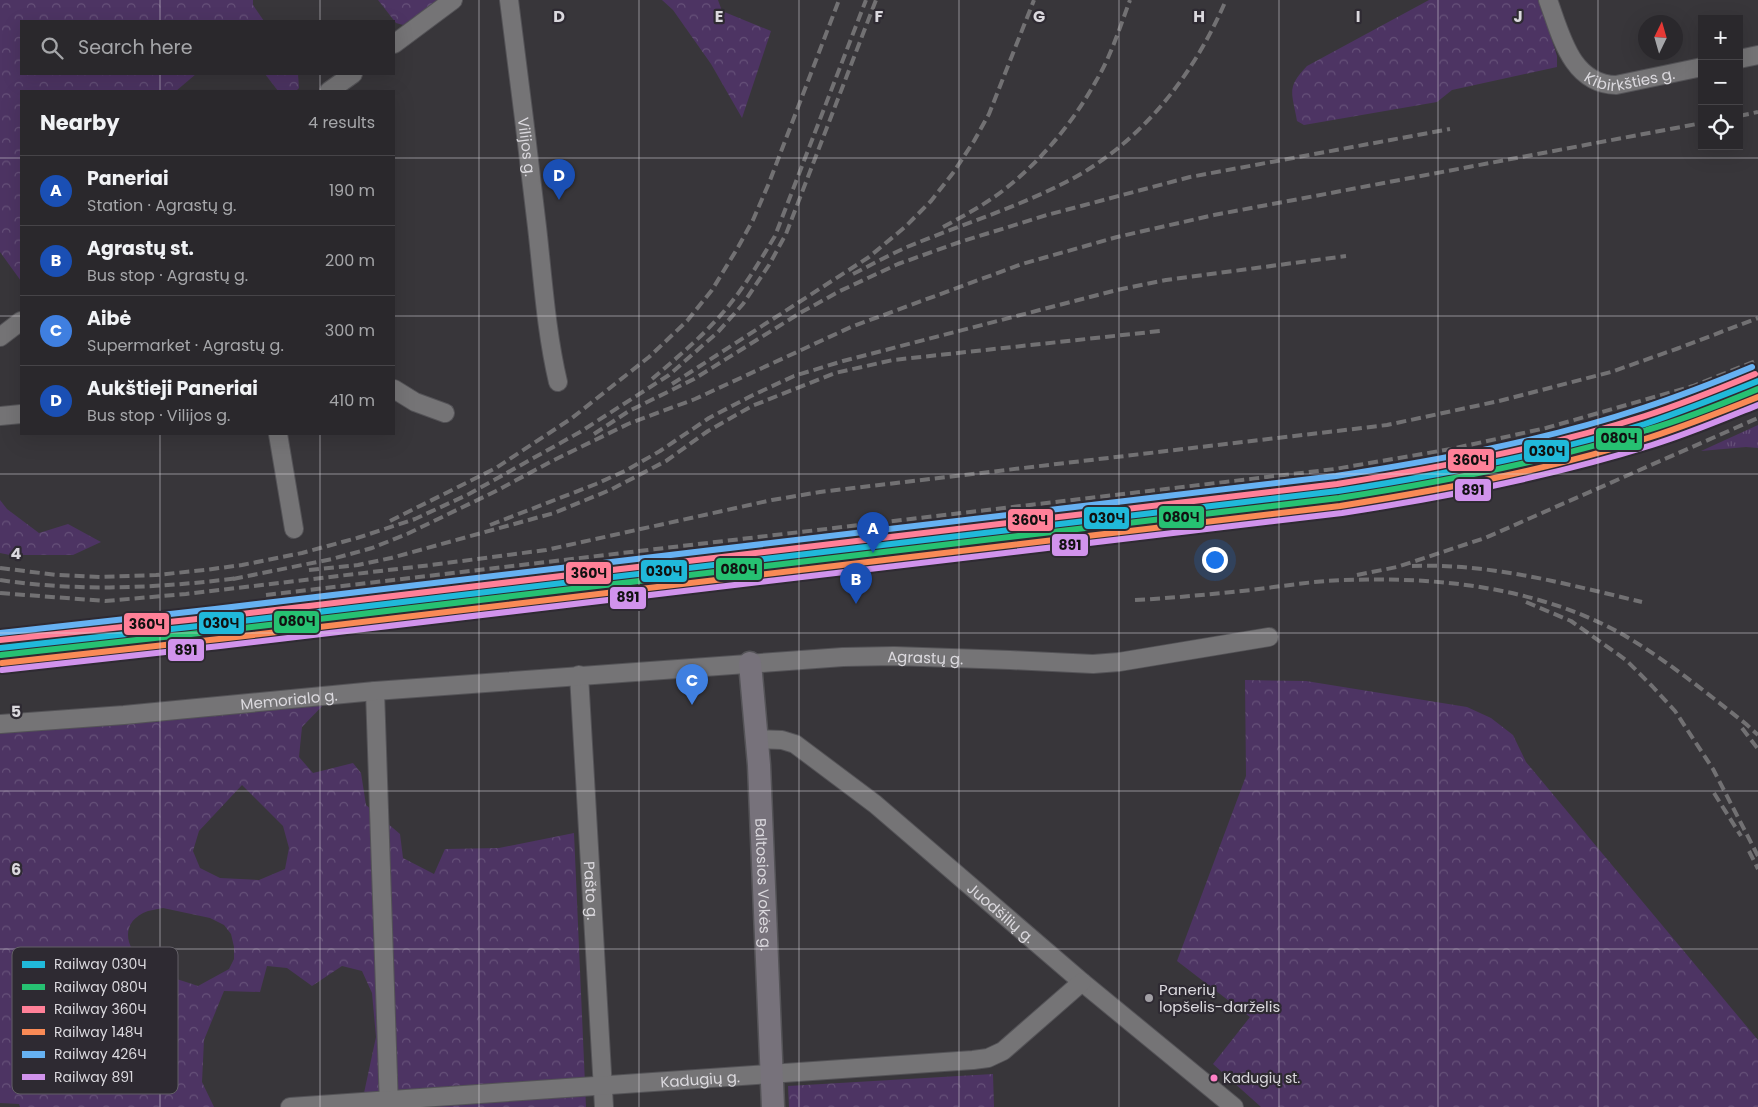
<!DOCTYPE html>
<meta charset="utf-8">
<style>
body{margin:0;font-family:Poppins,sans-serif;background:#363438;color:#f1f3f6}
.controls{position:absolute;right:15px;top:15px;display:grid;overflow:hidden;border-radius:0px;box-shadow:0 5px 20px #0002}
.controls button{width:45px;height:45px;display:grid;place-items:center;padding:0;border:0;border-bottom:1px solid #464448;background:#2a282c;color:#f1f3f6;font:25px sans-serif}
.compass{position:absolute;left:1638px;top:15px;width:45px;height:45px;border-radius:50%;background:#2a282c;box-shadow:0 5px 20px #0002;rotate:5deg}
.you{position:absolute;left:1214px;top:559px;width:18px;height:18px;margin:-12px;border:4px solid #fff;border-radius:50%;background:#1a73e8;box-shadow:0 0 0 8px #1a73e833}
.badge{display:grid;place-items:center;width:32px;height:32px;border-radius:50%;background:#a2a0a5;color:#fff;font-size:16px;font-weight:700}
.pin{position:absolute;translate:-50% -41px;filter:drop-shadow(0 1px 2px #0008)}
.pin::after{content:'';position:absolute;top:26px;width:18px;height:15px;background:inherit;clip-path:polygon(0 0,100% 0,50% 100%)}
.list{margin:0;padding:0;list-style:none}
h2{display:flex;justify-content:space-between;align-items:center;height:65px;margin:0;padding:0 20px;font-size:21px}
h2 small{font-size:16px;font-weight:400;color:#a5a6a9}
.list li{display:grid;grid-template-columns:32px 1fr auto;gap:15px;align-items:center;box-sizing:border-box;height:70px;padding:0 20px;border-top:1px solid #464448}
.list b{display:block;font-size:19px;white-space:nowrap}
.list p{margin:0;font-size:16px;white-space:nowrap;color:#a5a6a9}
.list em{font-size:16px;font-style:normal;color:#a5a6a9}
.icon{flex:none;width:28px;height:28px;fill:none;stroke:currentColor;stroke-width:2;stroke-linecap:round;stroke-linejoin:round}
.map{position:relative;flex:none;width:1758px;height:1107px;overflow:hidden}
.search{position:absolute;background:#2a282c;box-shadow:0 5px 20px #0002;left:20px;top:20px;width:375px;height:55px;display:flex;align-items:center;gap:12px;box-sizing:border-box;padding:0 18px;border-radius:0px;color:#a5a6a9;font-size:19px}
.panel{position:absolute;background:#2a282c;box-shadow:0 5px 20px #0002;left:20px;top:90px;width:375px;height:345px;border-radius:0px}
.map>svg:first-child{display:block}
.grass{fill:url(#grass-tufts)}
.forest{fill:url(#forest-crowns);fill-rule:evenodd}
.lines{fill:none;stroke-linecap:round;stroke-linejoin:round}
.minor-casing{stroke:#545357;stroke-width:20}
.major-casing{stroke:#545357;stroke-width:25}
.minor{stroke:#757476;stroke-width:18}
.major{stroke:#77727b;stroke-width:22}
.rail{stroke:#727173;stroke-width:4;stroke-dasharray:10 5;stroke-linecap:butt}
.rail-1-casing{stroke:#2e2a32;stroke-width:10}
.rail-2-casing{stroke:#2e2a32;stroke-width:10}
.rail-3-casing{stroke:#2e2a32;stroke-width:10}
.rail-4-casing{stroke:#2e2a32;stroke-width:10}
.rail-5-casing{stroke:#2e2a32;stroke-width:10}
.rail-6-casing{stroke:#2e2a32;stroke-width:10}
.rail-1{stroke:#20b9da;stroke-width:6}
.rail-2{stroke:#26c172;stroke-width:6}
.rail-3{stroke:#ff8098;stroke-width:6}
.rail-4{stroke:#f98a56;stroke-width:6}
.rail-5{stroke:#66b1f2;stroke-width:6}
.rail-6{stroke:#d193ec;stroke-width:6}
.grid{fill:none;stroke:#dbd9de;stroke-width:1;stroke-opacity:0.55}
.poi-dot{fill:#a2a0a5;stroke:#2e2a32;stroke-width:2}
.bus-dot{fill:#ff80c5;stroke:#2e2a32;stroke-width:2}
.labels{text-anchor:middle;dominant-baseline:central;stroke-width:4.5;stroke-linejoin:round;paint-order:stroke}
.bus-label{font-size:14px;fill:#dbd9de;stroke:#2e2a32;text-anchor:start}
.street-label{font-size:15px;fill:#dbd9de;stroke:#2e2a32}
.poi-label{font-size:15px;fill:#dbd9de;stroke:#2e2a32;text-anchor:start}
.key{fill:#2e2a32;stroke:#625f66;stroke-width:1}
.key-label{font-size:14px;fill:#dbd9de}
.grid-label{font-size:16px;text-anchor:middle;font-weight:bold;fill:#dbd9de;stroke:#2e2a32;stroke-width:4.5;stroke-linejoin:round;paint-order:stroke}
.line-badge{stroke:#2e2a32;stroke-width:2}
.pale-badge-label{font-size:14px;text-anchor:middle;font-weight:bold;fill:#111}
</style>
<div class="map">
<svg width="1758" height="1107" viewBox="0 0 1758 1107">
<defs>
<pattern id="grass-tufts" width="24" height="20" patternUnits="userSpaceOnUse" patternTransform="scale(1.25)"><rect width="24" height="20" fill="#4d3463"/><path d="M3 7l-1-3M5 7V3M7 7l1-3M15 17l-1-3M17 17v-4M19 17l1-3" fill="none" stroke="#665179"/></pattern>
<pattern id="forest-crowns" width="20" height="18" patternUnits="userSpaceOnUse" patternTransform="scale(1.25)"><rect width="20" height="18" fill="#4d3463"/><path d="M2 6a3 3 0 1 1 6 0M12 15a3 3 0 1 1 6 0" fill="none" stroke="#665179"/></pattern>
</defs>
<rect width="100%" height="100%" fill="#38363a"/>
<polygon class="grass" points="1758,425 1758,448 1746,447 1701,451"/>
<g class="forest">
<polygon points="0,0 253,0 253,5 264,21 21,21 21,74 196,74 176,91 21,91 21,281 0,252"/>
<polygon points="378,0 437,0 403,25 396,23"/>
<polygon points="662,0 718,0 722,11 771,31 742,118 711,64 673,10"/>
<path d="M 1429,0 L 1539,0 L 1557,56 L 1557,67 L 1452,90 L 1437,102 L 1304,125 L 1297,121 C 1292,92 1286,88 1307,66 Z"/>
<polygon points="265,74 298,74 299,88 296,91 278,91"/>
<polygon points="0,500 7,509 39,533 68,524 101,542 73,555 10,555 0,553"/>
<polygon points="1245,680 1306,681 1467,707 1491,718 1513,735 1526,762 1758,1040 1758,1107 1261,1107 1213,1064 1250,1017 1177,961 1246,776"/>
<path d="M 328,700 L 302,727 L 299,757 L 313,773 L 353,763 L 361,773 L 366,805 L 400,834 L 403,858 L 434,874 L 445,849 L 499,848 L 574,833 L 586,1107 L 361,1107 L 376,1037 L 372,993 L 362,971 L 342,966 L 312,986 L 287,968 L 267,966 L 260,992 L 224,991 L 204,1040 L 202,1082 L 214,1107 L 20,1107 L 19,1104 L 0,1103 L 0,728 ZM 242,785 L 283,826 L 289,848 L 285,869 L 259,880 L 220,878 L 200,868 L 193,851 L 199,831 ZM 163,908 L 210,918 L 224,925 L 231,934 L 234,947 L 234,959 L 229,969 L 198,986 C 181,980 159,975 144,963 C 124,947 120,921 148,911 C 153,910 158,909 163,908 Z"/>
<polygon points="993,1074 994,1107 789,1107 788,1086"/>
</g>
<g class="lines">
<defs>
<g id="minor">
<path id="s1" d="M 509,0 C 519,76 528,151 537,227 C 543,279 546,331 558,382"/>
<path id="s2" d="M 1548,0 C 1561,35 1571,84 1616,85 L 1702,67"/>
<polyline points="394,44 453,0"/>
<polyline points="1739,59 1758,55"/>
<polyline points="329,91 353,74"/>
<polyline points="0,337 21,321"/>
<polyline points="394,389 415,402 445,413"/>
<polyline points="0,416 21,414"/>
<polyline points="278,434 294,529"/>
<path id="s3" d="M 579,675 L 604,1107"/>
<polyline points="375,691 389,1107"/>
<path id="s4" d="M 0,724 L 124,715 L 375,691 L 843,657 L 894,656 L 1010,660 L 1093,664 L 1119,662 L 1269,637"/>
<path id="s5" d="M 758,739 L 782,740 L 795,744 L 875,804 L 1082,982 L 1234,1107"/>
<path id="s6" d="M 290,1107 L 973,1060 L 988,1058 L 1003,1051 L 1082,982"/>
</g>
<g id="major">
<path id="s7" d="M 750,663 L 759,765 L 773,1107"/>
</g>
</defs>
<use href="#minor" class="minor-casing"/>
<use href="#major" class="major-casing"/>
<use href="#minor" class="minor"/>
<use href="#major" class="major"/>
<g class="rail">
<polyline points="1739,116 1758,112"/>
<path d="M 943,227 C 965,215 986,204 1005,189 C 1042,160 1074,121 1096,81 C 1111,56 1120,27 1130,0"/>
<path d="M 853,274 C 871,265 889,255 907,247 C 960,225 1016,208 1068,181 C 1141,143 1194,75 1226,0"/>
<path d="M 652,379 C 680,355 708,332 730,304 C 747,283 761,259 775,236 L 866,0"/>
<polyline points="672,384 869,257 905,227 931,201 953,173 974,141 989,114 1034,0"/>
<polyline points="594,434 629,411 694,379 800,313 840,291 898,264 960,242 1047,215 1190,177 1450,129"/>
<polyline points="390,521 496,468 572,418 649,357 687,321 712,290 737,249 753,220 769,183 839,0"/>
<polyline points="490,525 596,484 627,470 660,451 709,418 751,396 794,376 843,361 1117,290 1166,280 1346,256"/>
<path d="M 1412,566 C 1491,563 1566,584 1642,602"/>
<polyline points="0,568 57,575 100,577 156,575 205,570 242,565 302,553 357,538 415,519 469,494 580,432 669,375 718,332 743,304 769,265 786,234 876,0"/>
<polyline points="309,570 358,565 391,558 554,513 610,490 666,461 708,431 752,406 835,373 893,360 1160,331"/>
<polyline points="1357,575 1397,567 1485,538 1758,418"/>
<polyline points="233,579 332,559 372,548 407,534 496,491 552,461 628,424 695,399 851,327 1022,264 1117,237 1214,215 1702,123"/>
<path d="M 0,580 C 80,592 159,588 239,578"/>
<polyline points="0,593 105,601 186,594 431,565 546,550 772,500 820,492 1387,425 1499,401 1611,372 1679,348 1758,318"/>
<polyline points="266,595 1335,469 1451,449 1546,428 1693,386 1758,360"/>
<path d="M 1135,600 C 1174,598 1212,594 1251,590 C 1276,587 1301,583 1326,581 C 1428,575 1538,585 1627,637 C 1669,662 1708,694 1746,724 L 1758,735"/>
<path d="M 504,602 L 1299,507 C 1456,484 1611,452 1758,392"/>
<polyline points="1526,602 1571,621 1626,660 1652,686 1675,711 1713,769 1758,856"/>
<polyline points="0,658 51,653 453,607"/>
<polyline points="1742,728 1758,749"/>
<polyline points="1714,793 1741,836"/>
<polyline points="1749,851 1758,869"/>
</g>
<defs>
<path id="rail-1" d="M 0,648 L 217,624 L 1338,491 C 1442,475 1544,455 1645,424 C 1683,411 1721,396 1758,381"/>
<path id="rail-2" d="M 1,655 L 218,631 L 1339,498 C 1443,482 1547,462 1647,430 C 1685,419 1722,404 1758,389"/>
<path id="rail-3" d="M 0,640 L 216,617 L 1337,484 C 1441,467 1545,448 1645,416 C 1682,404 1719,389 1755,374"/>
<path id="rail-4" d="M 2,663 L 219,639 L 1340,506 C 1445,489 1550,470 1651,437 C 1688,425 1723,411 1758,397"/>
<path id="rail-5" d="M 0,633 L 215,609 L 1336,476 C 1439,460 1543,441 1643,408 C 1680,396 1716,382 1752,367"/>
<path id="rail-6" d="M 2,670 L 220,646 L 1342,513 C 1446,497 1550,477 1652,445 C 1688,434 1723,419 1758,405"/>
</defs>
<use href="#rail-1" class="rail-1-casing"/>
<use href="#rail-2" class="rail-2-casing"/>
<use href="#rail-3" class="rail-3-casing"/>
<use href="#rail-4" class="rail-4-casing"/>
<use href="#rail-5" class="rail-5-casing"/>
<use href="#rail-6" class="rail-6-casing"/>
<use href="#rail-1" class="rail-1"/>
<use href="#rail-2" class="rail-2"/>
<use href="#rail-3" class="rail-3"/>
<use href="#rail-4" class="rail-4"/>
<use href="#rail-5" class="rail-5"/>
<use href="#rail-6" class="rail-6"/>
</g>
<path class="grid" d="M 160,0 L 160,21M 320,0 L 320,21M 479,0 L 479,1107M 639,0 L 639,1107M 799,0 L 799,1107M 959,0 L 959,1107M 1119,0 L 1119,1107M 1279,0 L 1279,1107M 1438,0 L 1438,1107M 1598,0 L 1598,1107M 160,74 L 160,91M 320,74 L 320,91M 0,158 L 21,158M 394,158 L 1758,158M 0,316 L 21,316M 394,316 L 1758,316M 160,434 L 160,1107M 320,434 L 320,1107M 0,474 L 1758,474M 0,633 L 1758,633M 0,791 L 1758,791M 0,949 L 1758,949"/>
<circle class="poi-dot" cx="1149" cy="998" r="5"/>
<circle class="bus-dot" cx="1214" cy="1078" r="4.5"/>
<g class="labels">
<g class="bus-label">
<text x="1223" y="1078">Kadugių st.</text>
</g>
<g class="street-label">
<text stroke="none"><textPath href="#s2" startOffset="131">Kibirkšties g.</textPath></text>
<text stroke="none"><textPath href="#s1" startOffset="148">Vilijos g.</textPath></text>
<text stroke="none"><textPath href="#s4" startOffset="928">Agrastų g.</textPath></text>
<text stroke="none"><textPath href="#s4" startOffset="290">Memorialo g.</textPath></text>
<text stroke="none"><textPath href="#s7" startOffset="222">Baltosios Vokės g.</textPath></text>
<text stroke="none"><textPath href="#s3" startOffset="216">Pašto g.</textPath></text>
<text stroke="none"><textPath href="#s5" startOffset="304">Juodšilių g.</textPath></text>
<text stroke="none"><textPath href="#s6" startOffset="411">Kadugių g.</textPath></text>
</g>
<g class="poi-label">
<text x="1159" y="989">Panerių<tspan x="1159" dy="17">lopšelis-darželis</tspan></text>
</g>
</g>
<rect x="12" y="947" width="166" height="147" rx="8" class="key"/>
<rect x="22" y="961" width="23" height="7" fill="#20b9da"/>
<rect x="22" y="984" width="23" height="6" fill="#26c172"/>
<rect x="22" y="1006" width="23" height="7" fill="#ff8098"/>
<rect x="22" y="1029" width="23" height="6" fill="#f98a56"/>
<rect x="22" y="1051" width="23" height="7" fill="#66b1f2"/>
<rect x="22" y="1074" width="23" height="6" fill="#d193ec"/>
<g class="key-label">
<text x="54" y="969">Railway 030Ч</text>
<text x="54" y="992">Railway 080Ч</text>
<text x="54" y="1014">Railway 360Ч</text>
<text x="54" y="1037">Railway 148Ч</text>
<text x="54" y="1059">Railway 426Ч</text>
<text x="54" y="1082">Railway 891</text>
</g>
<g class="grid-label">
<text x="559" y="22">D</text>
<text x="719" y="22">E</text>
<text x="879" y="22">F</text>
<text x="1039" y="22">G</text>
<text x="1199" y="22">H</text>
<text x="1358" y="22">I</text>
<text x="1518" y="22">J</text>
<text x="16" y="559">4</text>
<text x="16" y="717">5</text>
<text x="16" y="875">6</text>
</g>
<g class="line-badge">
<rect x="1595" y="427" width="48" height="24" rx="5" fill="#26c172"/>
<rect x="1523" y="439" width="47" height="24" rx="5" fill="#20b9da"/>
<rect x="1447" y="448" width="48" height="24" rx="5" fill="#ff8098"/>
<rect x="1454" y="478" width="38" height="24" rx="5" fill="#d193ec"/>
<rect x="1158" y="505" width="47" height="24" rx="5" fill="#26c172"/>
<rect x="1083" y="506" width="47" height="24" rx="5" fill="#20b9da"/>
<rect x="1007" y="508" width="47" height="24" rx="5" fill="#ff8098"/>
<rect x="1051" y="533" width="38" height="24" rx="5" fill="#d193ec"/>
<rect x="715" y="557" width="48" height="24" rx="5" fill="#26c172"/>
<rect x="640" y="559" width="48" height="24" rx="5" fill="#20b9da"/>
<rect x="565" y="561" width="47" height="24" rx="5" fill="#ff8098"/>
<rect x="609" y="586" width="38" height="24" rx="5" fill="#d193ec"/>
<rect x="273" y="610" width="47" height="24" rx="5" fill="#26c172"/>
<rect x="198" y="611" width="47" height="24" rx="5" fill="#20b9da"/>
<rect x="123" y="612" width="47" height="24" rx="5" fill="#ff8098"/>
<rect x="167" y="638" width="38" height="24" rx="5" fill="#d193ec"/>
</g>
<g class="pale-badge-label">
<text x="1619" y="443">080Ч</text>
<text x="1547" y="456">030Ч</text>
<text x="1471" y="465">360Ч</text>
<text x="1473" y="495">891</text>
<text x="1181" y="522">080Ч</text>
<text x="1107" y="523">030Ч</text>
<text x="1030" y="525">360Ч</text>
<text x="1070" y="550">891</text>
<text x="739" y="574">080Ч</text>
<text x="664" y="576">030Ч</text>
<text x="589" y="578">360Ч</text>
<text x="628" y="602">891</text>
<text x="297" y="626">080Ч</text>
<text x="221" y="628">030Ч</text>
<text x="147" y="629">360Ч</text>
<text x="186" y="655">891</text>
</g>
</svg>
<div class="controls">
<button>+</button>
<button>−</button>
<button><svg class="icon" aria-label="locate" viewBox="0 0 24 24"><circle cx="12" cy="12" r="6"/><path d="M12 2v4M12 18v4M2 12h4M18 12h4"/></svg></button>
</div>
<svg class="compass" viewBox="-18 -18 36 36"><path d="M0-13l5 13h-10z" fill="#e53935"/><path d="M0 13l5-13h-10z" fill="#a5a6a9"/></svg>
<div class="you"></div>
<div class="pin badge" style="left:873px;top:553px;background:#1a4fb4">A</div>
<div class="pin badge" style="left:856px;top:604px;background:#1a4fb4">B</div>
<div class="pin badge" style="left:692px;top:705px;background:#3f7fe0">C</div>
<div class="pin badge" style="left:559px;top:200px;background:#1a4fb4">D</div>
<div class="search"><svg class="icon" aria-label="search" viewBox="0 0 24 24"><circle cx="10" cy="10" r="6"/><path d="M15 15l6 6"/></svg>Search here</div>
<section class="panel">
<h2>Nearby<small>4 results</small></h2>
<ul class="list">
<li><span class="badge" style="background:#1a4fb4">A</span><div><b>Paneriai</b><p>Station · Agrastų g.</p></div><em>190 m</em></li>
<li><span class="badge" style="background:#1a4fb4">B</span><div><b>Agrastų st.</b><p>Bus stop · Agrastų g.</p></div><em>200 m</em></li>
<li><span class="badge" style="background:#3f7fe0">C</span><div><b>Aibė</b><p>Supermarket · Agrastų g.</p></div><em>300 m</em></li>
<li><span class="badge" style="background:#1a4fb4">D</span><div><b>Aukštieji Paneriai</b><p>Bus stop · Vilijos g.</p></div><em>410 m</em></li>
</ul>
</section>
</div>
